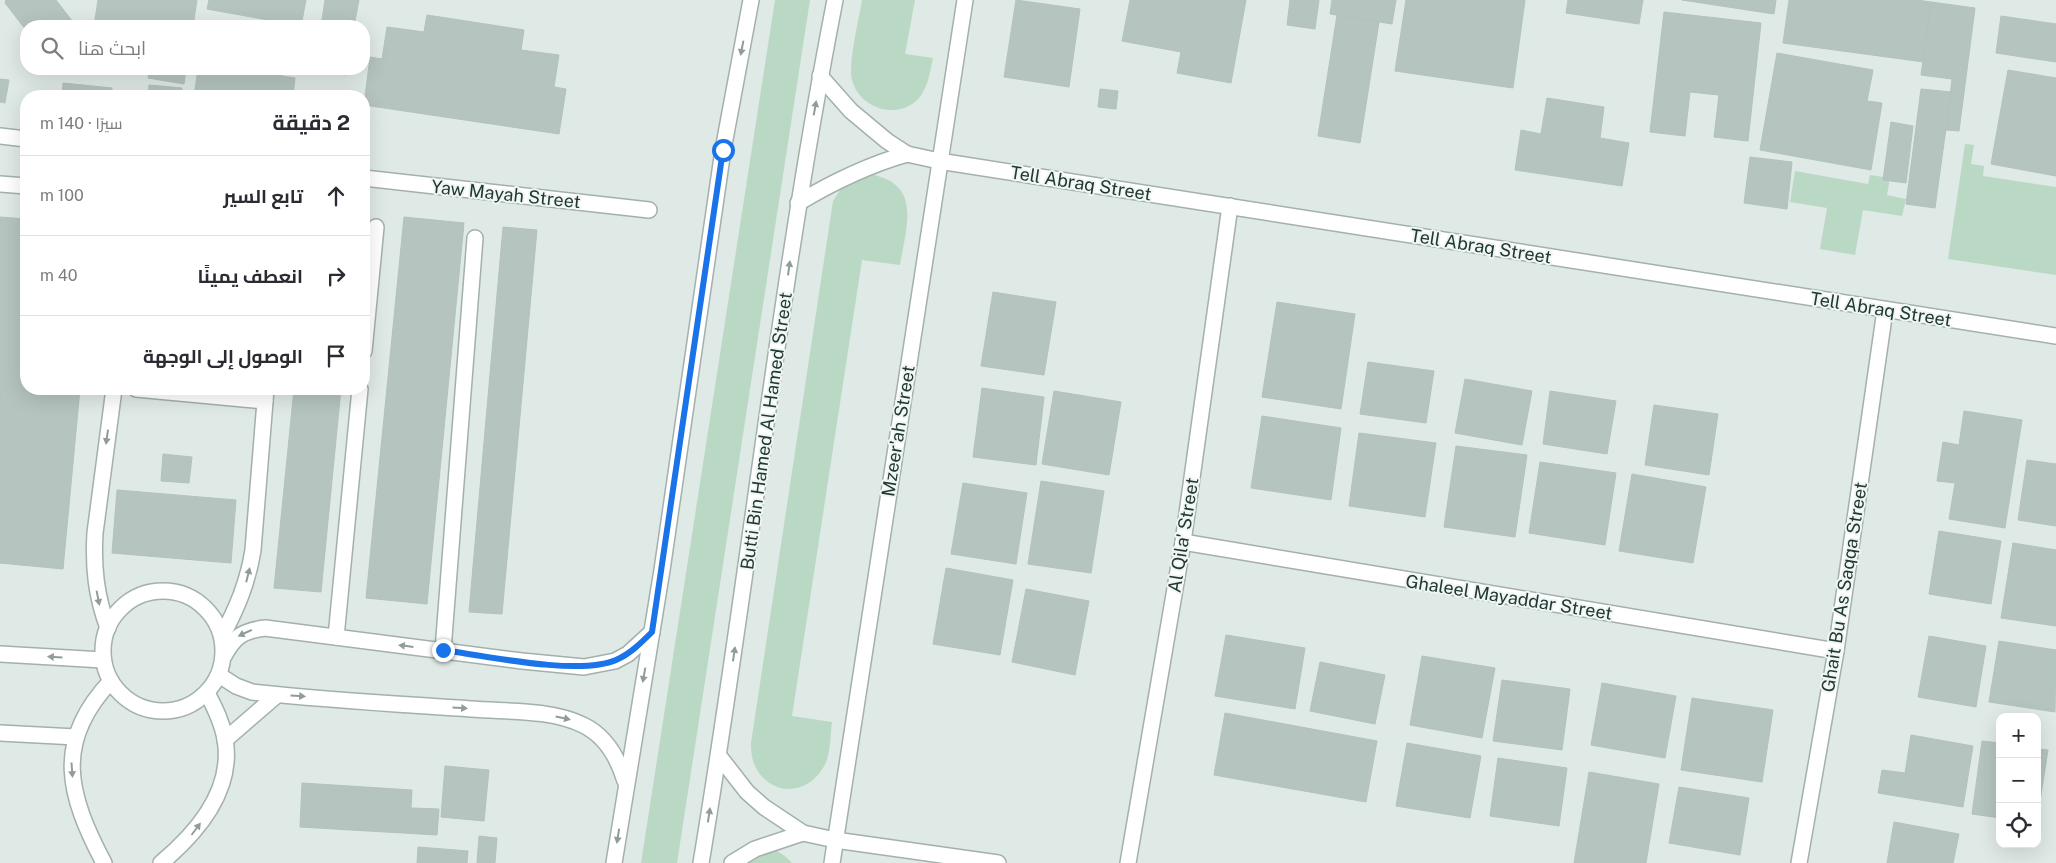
<!DOCTYPE html>
<html lang="ar">
<meta charset="utf-8">
<style>
body{margin:0;font-family:"Public Sans",Cairo,sans-serif;background:#f7f7f7;color:#2b2b33;direction:rtl}
.controls{position:absolute;right:15px;bottom:15px;display:grid;overflow:hidden;border-radius:10px;box-shadow:0 5px 20px #0002}
.controls button{width:45px;height:45px;display:grid;place-items:center;padding:0;border:0;border-bottom:1px solid #e1e1e2;background:#fff;color:#2b2b33;font:25px sans-serif}
.stop{position:absolute;width:15px;height:15px;margin:-11px;border:4px solid #1a73e8;border-radius:50%;background:#fff}
.stop.end{background:#1a73e8;border-color:#fff;box-shadow:0 1px 5px #0008}
.list{margin:0;padding:0;list-style:none}
h2{display:flex;justify-content:space-between;align-items:center;height:65px;margin:0;padding:0 20px;font-size:21px}
h2 small{font-size:16px;font-weight:400;color:#7c7c81}
.list li{display:grid;grid-template-columns:32px 1fr auto;gap:15px;align-items:center;box-sizing:border-box;height:80px;padding:0 20px;border-top:1px solid #e1e1e2}
.list b{display:block;font-size:19px;white-space:nowrap}
.list em{font-size:16px;font-style:normal;color:#7c7c81}
.icon{flex:none;width:28px;height:28px;fill:none;stroke:currentColor;stroke-width:2;stroke-linecap:round;stroke-linejoin:round}
.map{position:relative;flex:none;width:2056px;height:863px;overflow:hidden;direction:ltr}
.search{position:absolute;background:#fff;box-shadow:0 5px 20px #0002;left:20px;top:20px;width:350px;height:55px;display:flex;align-items:center;gap:12px;box-sizing:border-box;padding:0 18px;border-radius:20px;color:#7c7c81;font-size:19px}
.panel{position:absolute;background:#fff;box-shadow:0 5px 20px #0002;left:20px;top:90px;width:350px;height:305px;border-radius:20px;direction:rtl}
.map>svg:first-child{display:block}
.green{fill:#bad9c4}
.building{fill:#b5c4bf;stroke:#b2c2bd}
.lines{fill:none;stroke-linecap:round;stroke-linejoin:round}
.minor-casing{stroke:#a3b0ad;stroke-width:18}
.minor{stroke:#fff;stroke-width:15}
.oneway{fill:#909c9a}
.route{stroke:#1a73e8;stroke-width:6}
.labels{text-anchor:middle;dominant-baseline:central;stroke-width:4;stroke-linejoin:round;paint-order:stroke}
.street-label{font-size:18px;fill:#223834;stroke:#eff6f3}
</style>
<div class="map">
<svg width="2056" height="863" viewBox="0 0 2056 863">
<rect width="100%" height="100%" fill="#dfe9e6"/>
<g class="green">
<polygon points="775,0 810,0 677,863 641,863"/>
<path d="M 862,0 L 915,0 L 905,54 L 933,58 C 930,72 928,87 919,98 C 898,121 860,109 852,80 C 848,63 859,19 862,0 Z"/>
<polygon points="1965,144 1974,145 1971,164 1984,166 1983,176 2056,187 2056,275 1948,259"/>
<polygon points="1795,171 1868,184 1870,175 1890,178 1887,195 1906,199 1902,216 1863,210 1855,255 1820,249 1827,208 1790,202"/>
<path d="M 869,174 C 923,183 906,227 900,265 L 862,260 L 792,716 L 832,722 C 830,736 831,756 823,768 C 800,806 749,789 751,743 L 833,201 L 844,184 Z"/>
<polygon points="774,849 785,856 792,863 729,863"/>
</g>
<g class="building">
<polygon points="6,0 56,0 76,26 26,26 26,30 5,3"/>
<polygon points="98,0 197,0 193,26 94,26"/>
<polygon points="209,0 306,0 301,26 207,9"/>
<polygon points="325,0 359,0 354,26 321,26"/>
<polygon points="1016,0 1080,9 1069,87 1004,77"/>
<polygon points="1130,0 1246,0 1231,83 1177,73 1181,52 1122,41"/>
<polygon points="1290,0 1319,0 1315,29 1287,25"/>
<polygon points="1332,0 1396,0 1392,24 1330,14"/>
<polygon points="1406,0 1525,0 1513,88 1395,71"/>
<polygon points="1568,0 1643,0 1639,24 1566,13"/>
<polygon points="1682,0 1776,0 1774,14"/>
<polygon points="1789,0 1916,0 1931,2 1924,62 1783,43"/>
<polygon points="1931,2 1975,8 1959,131 1946,130 1952,79 1921,75"/>
<polygon points="1664,12 1761,23 1748,141 1714,137 1719,95 1690,92 1685,136 1650,132"/>
<polygon points="427,15 524,30 521,50 559,55 554,87 566,89 559,134 364,105 370,57 382,59 387,27 424,32"/>
<polygon points="1337,15 1379,22 1360,143 1318,136"/>
<polygon points="2001,16 2056,24 2056,62 1996,53"/>
<polygon points="1777,53 1873,70 1867,101 1882,103 1871,170 1760,150"/>
<polygon points="150,69 186,69 184,84 148,78"/>
<polygon points="198,69 283,69 282,76 295,78 293,96 194,96"/>
<polygon points="314,69 347,69 346,75"/>
<polygon points="2008,70 2056,78 2056,176 1991,164"/>
<polygon points="0,79 9,80 5,103 0,102"/>
<polygon points="63,83 112,88 111,96 62,96"/>
<polygon points="149,85 182,88 182,96 148,96"/>
<polygon points="1100,89 1118,91 1116,109 1098,107"/>
<polygon points="1921,89 1951,92 1935,208 1906,204"/>
<polygon points="1547,98 1604,107 1600,138 1629,143 1622,186 1515,170 1521,130 1541,134"/>
<polygon points="1891,122 1913,126 1906,183 1883,180"/>
<polygon points="1750,157 1792,162 1787,209 1744,203"/>
<polygon points="0,217 26,219 26,389 80,389 63,569 0,563"/>
<polygon points="404,217 464,223 427,604 366,598"/>
<polygon points="503,227 537,230 502,614 469,612"/>
<polygon points="993,292 1056,302 1044,375 981,366"/>
<polygon points="1277,302 1355,314 1341,409 1262,397"/>
<polygon points="1368,362 1434,371 1426,423 1360,414"/>
<polygon points="1465,379 1532,391 1522,445 1455,433"/>
<polygon points="982,388 1044,397 1036,465 973,457"/>
<polygon points="294,389 341,389 321,592 274,588"/>
<polygon points="1054,391 1121,402 1109,475 1042,464"/>
<polygon points="1550,391 1616,401 1607,454 1543,444"/>
<polygon points="1654,405 1718,414 1709,475 1645,465"/>
<polygon points="1964,411 2022,420 2005,528 1949,519 1955,483 1937,481 1943,442 1959,445"/>
<polygon points="1262,416 1341,428 1331,500 1251,488"/>
<polygon points="1359,433 1436,443 1425,517 1349,506"/>
<polygon points="1456,446 1527,455 1515,537 1444,527"/>
<polygon points="163,454 192,457 189,483 161,481"/>
<polygon points="2027,460 2056,464 2056,526 2018,520"/>
<polygon points="1540,462 1616,473 1605,545 1529,533"/>
<polygon points="1632,474 1706,487 1693,563 1619,551"/>
<polygon points="1041,481 1104,491 1091,573 1028,564"/>
<polygon points="963,483 1027,493 1016,564 951,554"/>
<polygon points="117,490 236,500 231,563 112,553"/>
<polygon points="1939,531 2001,541 1991,604 1929,594"/>
<polygon points="2013,543 2056,550 2056,626 2001,618"/>
<polygon points="946,568 1013,580 1000,655 933,644"/>
<polygon points="1026,589 1089,601 1075,675 1012,662"/>
<polygon points="1226,635 1305,648 1295,709 1215,696"/>
<polygon points="1929,636 1986,646 1976,707 1918,697"/>
<polygon points="1999,641 2056,650 2055,712 1989,702"/>
<polygon points="1422,656 1495,668 1482,738 1410,725"/>
<polygon points="1320,662 1385,675 1375,724 1310,711"/>
<polygon points="1502,680 1570,689 1562,750 1493,741"/>
<polygon points="1602,683 1676,696 1665,758 1591,745"/>
<polygon points="1692,698 1773,710 1762,782 1681,770"/>
<polygon points="1225,713 1377,741 1366,802 1214,775"/>
<polygon points="1911,735 1973,746 1963,807 1878,793 1882,770 1905,773"/>
<polygon points="1982,741 2000,743 2000,818 1972,814"/>
<polygon points="1407,743 1481,756 1470,818 1396,806"/>
<polygon points="2037,749 2048,750 2037,820"/>
<polygon points="1498,758 1567,768 1559,826 1490,816"/>
<polygon points="445,766 489,770 484,821 441,817"/>
<polygon points="1589,772 1659,784 1646,863 1574,863"/>
<polygon points="302,783 412,790 411,808 439,809 437,835 300,827"/>
<polygon points="1679,787 1749,798 1740,855 1669,843"/>
<polygon points="1894,822 1959,834 1953,863 1887,863"/>
<polygon points="479,836 497,838 495,863 477,863"/>
<polygon points="418,847 468,851 467,863 417,863"/>
</g>
<g class="lines">
<defs>
<g id="minor">
<polyline points="820,76 851,111 887,141 907,154 939,161 2056,336"/>
<polyline points="0,136 26,139"/>
<polyline points="364,178 649,210"/>
<polyline points="0,184 26,186"/>
<path d="M 798,203 C 833,182 868,165 907,154"/>
<polyline points="364,351 376,227"/>
<polyline points="136,389 265,401"/>
<polyline points="1183,542 1836,651"/>
<circle cx="163" cy="651" r="60"/>
<path d="M 108,628 C 96,596 93,567 95,533 L 114,389"/>
<path d="M 222,636 C 237,608 248,582 253,550 L 266,389"/>
<polyline points="336,637 360,389"/>
<polyline points="443,650 475,238"/>
<polyline points="0,654 103,660"/>
<path d="M 224,656 C 234,637 242,631 265,628 L 522,661 L 584,667 L 615,661 L 628,654 L 652,632"/>
<path d="M 219,675 L 236,686 L 252,692 C 325,700 398,704 471,709 C 507,712 550,709 583,725 C 606,736 618,758 625,781"/>
<polyline points="0,733 76,737"/>
<polyline points="225,740 277,695"/>
<polyline points="719,756 747,792 764,807 803,833 835,840 998,863"/>
<path d="M 104,863 C 68,795 53,742 111,681"/>
<path d="M 161,863 C 197,833 234,790 225,739 C 222,722 215,708 207,693"/>
<polyline points="614,863 662,570 723,150 751,0"/>
<path d="M 701,863 C 749,576 779,286 835,0"/>
<polyline points="732,863 755,849 803,833"/>
<polyline points="832,863 965,0"/>
<polyline points="1128,863 1183,542 1230,206"/>
<polyline points="1799,863 1836,651 1885,310"/>
</g>
</defs>
<use href="#minor" class="minor-casing"/>
<use href="#minor" class="minor"/>
</g>
<defs><path id="oneway-solid" d="M-6-.8H1V-3.2L6.5 0L1 3.2V.8H-6Z" transform="scale(1.25)"/></defs>
<g class="oneway">
<use href="#oneway-solid" transform="translate(742 48) rotate(101)"/>
<use href="#oneway-solid" transform="translate(815 108) rotate(-80)"/>
<use href="#oneway-solid" transform="translate(789 268) rotate(-82)"/>
<use href="#oneway-solid" transform="translate(107 437) rotate(98)"/>
<use href="#oneway-solid" transform="translate(248 575) rotate(-76)"/>
<use href="#oneway-solid" transform="translate(98 598) rotate(79)"/>
<use href="#oneway-solid" transform="translate(245 633) rotate(155)"/>
<use href="#oneway-solid" transform="translate(406 646) rotate(-173)"/>
<use href="#oneway-solid" transform="translate(734 654) rotate(-82)"/>
<use href="#oneway-solid" transform="translate(55 657) rotate(-177)"/>
<use href="#oneway-solid" transform="translate(644 675) rotate(100)"/>
<use href="#oneway-solid" transform="translate(298 696) rotate(4)"/>
<use href="#oneway-solid" transform="translate(460 708) rotate(4)"/>
<use href="#oneway-solid" transform="translate(563 718) rotate(12)"/>
<use href="#oneway-solid" transform="translate(72 770) rotate(86)"/>
<use href="#oneway-solid" transform="translate(709 815) rotate(-81)"/>
<use href="#oneway-solid" transform="translate(196 829) rotate(-53)"/>
<use href="#oneway-solid" transform="translate(618 836) rotate(99)"/>
</g>
<g class="lines">
<path class="route" d="M 443,650 C 485,656 580,676 616,660 C 630,654 641,643 652,632 L 723,150"/>
</g>
<g class="labels">
<g class="street-label">
<text transform="translate(1081 183) rotate(9)">Tell Abraq Street</text>
<text transform="translate(506 194) rotate(6)">Yaw Mayah Street</text>
<text transform="translate(1481 246) rotate(9)">Tell Abraq Street</text>
<text transform="translate(1881 309) rotate(9)">Tell Abraq Street</text>
<text transform="translate(766 431) rotate(-82)">Butti Bin Hamed Al Hamed Street</text>
<text transform="translate(898 431) rotate(-81)">Mzeer'ah Street</text>
<text transform="translate(1183 535) rotate(-81)">Al Qila' Street</text>
<text transform="translate(1844 587) rotate(-81)">Ghait Bu As Saqqa Street</text>
<text transform="translate(1509 597) rotate(9)">Ghaleel Mayaddar Street</text>
</g>
</g>
</svg>
<div class="controls">
<button>+</button>
<button>−</button>
<button><svg class="icon" aria-label="locate" viewBox="0 0 24 24"><circle cx="12" cy="12" r="6"/><path d="M12 2v4M12 18v4M2 12h4M18 12h4"/></svg></button>
</div>
<div class="stop" style="left:723px;top:150px"></div>
<div class="stop end" style="left:443px;top:650px"></div>
<div class="search"><svg class="icon" aria-label="search" viewBox="0 0 24 24"><circle cx="10" cy="10" r="6"/><path d="M15 15l6 6"/></svg>ابحث هنا</div>
<section class="panel">
<h2>2 دقيقة<small>سيرًا · 140 m</small></h2>
<ul class="list">
<li><svg class="icon" aria-label="ahead" viewBox="0 0 24 24"><path d="M12 20V5M6 11l6-6 6 6"/></svg><div><b>تابع السير</b></div><em>100 m</em></li>
<li><svg class="icon" aria-label="right" viewBox="0 0 24 24"><path d="M7 20v-9h11M14 6l5 5-5 5"/></svg><div><b>انعطف يمينًا</b></div><em>40 m</em></li>
<li><svg class="icon" aria-label="arrive" viewBox="0 0 24 24"><path d="M6 21V4h12l-3 4 3 4H6"/></svg><div><b>الوصول إلى الوجهة</b></div></li>
</ul>
</section>
</div>
